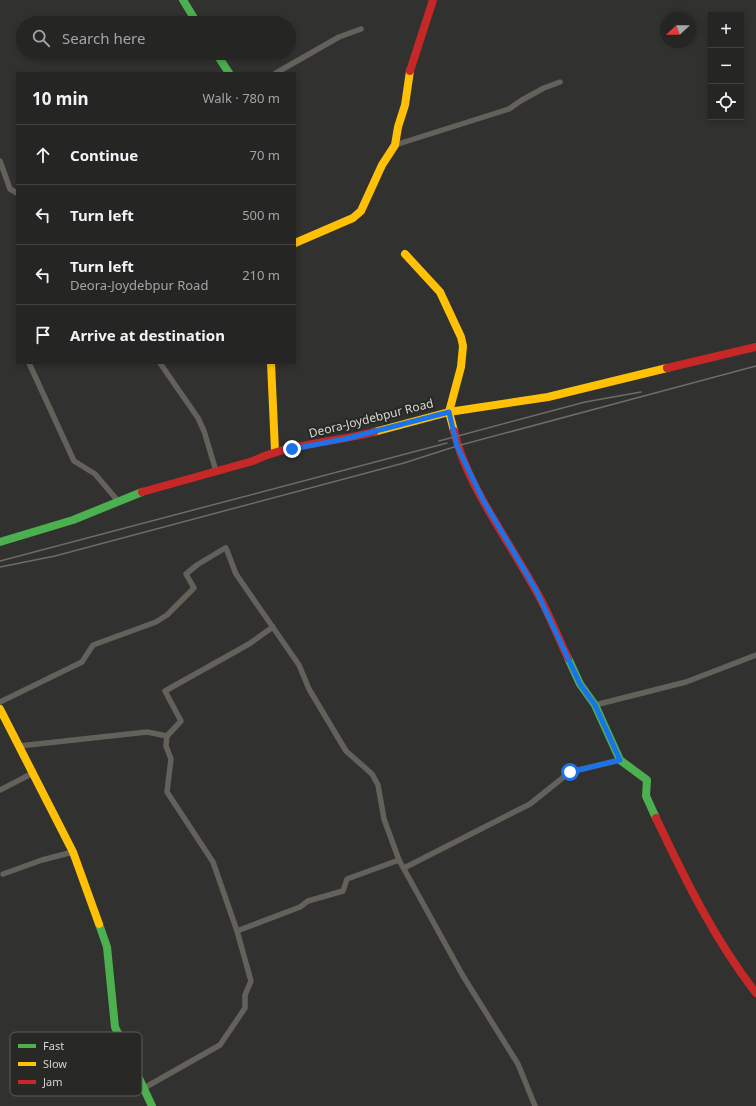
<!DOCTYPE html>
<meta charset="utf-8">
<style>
body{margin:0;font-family:"Noto Sans",sans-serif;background:#2d2d2c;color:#f1f3f6}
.controls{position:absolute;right:12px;top:12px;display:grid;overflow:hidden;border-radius:0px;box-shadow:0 2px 6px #0003}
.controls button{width:36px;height:36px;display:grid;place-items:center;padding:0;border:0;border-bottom:1px solid #424241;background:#252524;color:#f1f3f6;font:20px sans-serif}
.compass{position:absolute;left:660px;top:12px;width:36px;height:36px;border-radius:50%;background:#252524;box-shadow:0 2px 6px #0003;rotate:249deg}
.stop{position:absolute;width:12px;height:12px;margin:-9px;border:3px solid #1a73e8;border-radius:50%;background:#fff}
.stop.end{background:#1a73e8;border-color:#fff;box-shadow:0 1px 4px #0008}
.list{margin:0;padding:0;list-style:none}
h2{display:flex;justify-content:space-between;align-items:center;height:52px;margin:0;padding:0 16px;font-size:17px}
h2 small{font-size:13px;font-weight:400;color:#a3a5a6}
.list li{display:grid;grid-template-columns:26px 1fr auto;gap:12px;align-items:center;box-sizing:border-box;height:60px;padding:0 16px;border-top:1px solid #424241}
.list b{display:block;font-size:15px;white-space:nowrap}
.list p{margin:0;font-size:13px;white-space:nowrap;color:#a3a5a6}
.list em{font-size:13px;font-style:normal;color:#a3a5a6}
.icon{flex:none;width:22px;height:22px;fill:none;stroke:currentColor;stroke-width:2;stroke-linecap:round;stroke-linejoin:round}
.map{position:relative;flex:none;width:756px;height:1106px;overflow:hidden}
.search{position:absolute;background:#252524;box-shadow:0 2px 6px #0003;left:16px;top:16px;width:280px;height:44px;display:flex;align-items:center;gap:10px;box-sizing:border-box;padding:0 14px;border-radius:22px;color:#a3a5a6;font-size:15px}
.panel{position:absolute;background:#252524;box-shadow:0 2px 6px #0003;left:16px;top:72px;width:280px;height:292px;border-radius:0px}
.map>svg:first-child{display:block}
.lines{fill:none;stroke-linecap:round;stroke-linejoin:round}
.street{stroke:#63615a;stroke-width:5.5}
.fast{stroke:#4caf50;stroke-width:8}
.slow{stroke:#ffc107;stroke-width:8}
.jam{stroke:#c62828;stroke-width:8}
.rail{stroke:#6d6c67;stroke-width:1.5}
.route{stroke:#1a73e8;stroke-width:5}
.labels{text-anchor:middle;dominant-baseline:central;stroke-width:4;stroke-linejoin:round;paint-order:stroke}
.street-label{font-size:12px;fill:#d5d5d3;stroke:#282825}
.key{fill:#282825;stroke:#5c5c59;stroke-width:1}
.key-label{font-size:11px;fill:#d5d5d3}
</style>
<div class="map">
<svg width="756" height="1106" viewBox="0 0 756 1106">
<rect width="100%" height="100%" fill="#313130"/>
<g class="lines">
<g class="street">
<polyline points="276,73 339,37 361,29"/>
<polyline points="395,145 509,109 522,100 544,88 560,82"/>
<polyline points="0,161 10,189 17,193"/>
<polyline points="29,363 74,461 95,474 118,501"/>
<polyline points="160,363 198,418 204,431 216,471"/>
<polyline points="226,548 236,574 299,665 309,689 346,751 372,774 378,785 384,819 399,860 463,976 518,1064 535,1106"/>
<polyline points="0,702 82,662 93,645 156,622 167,615 194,588 186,574 197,565 225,548"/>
<polyline points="595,705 686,682 756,655"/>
<polyline points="19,746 147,732 167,736"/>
<polyline points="0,790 33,773"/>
<polyline points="404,868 530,804 570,772 620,760"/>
<polyline points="3,874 42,860 73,852"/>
<polyline points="237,931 300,907 308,901 343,891 347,879 399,860"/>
<polyline points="144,1088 220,1045 245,1008 245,995 251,981 237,931 213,862 167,792 171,759 166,746 167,736 181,721 165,691 249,644 273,627"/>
</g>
<g class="fast">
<polyline points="183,0 197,23"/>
<polyline points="216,53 229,73"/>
<polyline points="0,542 73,520 142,492"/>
<polyline points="568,658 580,684 595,705 620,760 647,780 646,796 656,818"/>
<polyline points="99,924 107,947 115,1027 152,1106"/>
</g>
<g class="slow">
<polyline points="295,243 353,218 361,211 382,165 395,145 398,127 405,105 410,71"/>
<polyline points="405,254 440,292 461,337 463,346 461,367 449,412 454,431"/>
<polyline points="271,363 275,451"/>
<polyline points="374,432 449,412 548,397 667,368"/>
<polyline points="0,709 73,852 99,924"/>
</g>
<g class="jam">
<polyline points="410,71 433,0"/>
<polyline points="667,368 756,347"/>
<path d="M 454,431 C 466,484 509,541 535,589 C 548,611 557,635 568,658"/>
<path d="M 142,492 L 253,461 C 289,444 335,442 374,432"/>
<path d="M 656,818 C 685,879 714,939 756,993"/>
</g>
<g class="rail">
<polyline points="439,441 585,402 641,392"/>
<polyline points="0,561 447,443"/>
<polyline points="0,567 55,556 404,463 457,446 756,366"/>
</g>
</g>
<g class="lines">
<polyline class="route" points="292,449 345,439 449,412 457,446 483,500 536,590 580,684 595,705 620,760 570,772"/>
</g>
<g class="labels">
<g class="street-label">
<text transform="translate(371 418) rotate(-14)">Deora-Joydebpur Road</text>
</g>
</g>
<rect x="10" y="1032" width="132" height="64" rx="6" class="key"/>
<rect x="18" y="1044" width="18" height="4" fill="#4caf50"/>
<rect x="18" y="1062" width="18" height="4" fill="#ffc107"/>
<rect x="18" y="1080" width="18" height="4" fill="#c62828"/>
<g class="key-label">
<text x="43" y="1050">Fast</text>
<text x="43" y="1068">Slow</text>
<text x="43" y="1086">Jam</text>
</g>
</svg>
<div class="controls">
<button>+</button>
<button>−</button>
<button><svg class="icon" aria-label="locate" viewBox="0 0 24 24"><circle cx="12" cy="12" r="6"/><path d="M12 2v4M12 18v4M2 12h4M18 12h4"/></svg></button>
</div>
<svg class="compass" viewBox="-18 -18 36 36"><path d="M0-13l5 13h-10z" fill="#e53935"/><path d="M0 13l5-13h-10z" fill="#a3a5a6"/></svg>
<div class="stop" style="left:570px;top:772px"></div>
<div class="stop end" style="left:292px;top:449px"></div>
<div class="search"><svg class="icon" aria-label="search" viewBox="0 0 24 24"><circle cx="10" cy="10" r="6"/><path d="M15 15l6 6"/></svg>Search here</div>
<section class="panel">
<h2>10 min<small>Walk · 780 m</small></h2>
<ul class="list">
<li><svg class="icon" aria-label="ahead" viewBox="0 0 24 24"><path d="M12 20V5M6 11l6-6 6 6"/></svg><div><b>Continue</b></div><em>70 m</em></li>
<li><svg class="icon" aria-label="left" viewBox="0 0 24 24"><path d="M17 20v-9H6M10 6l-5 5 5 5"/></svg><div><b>Turn left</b></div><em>500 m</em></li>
<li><svg class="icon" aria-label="left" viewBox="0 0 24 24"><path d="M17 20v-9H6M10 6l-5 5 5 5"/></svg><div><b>Turn left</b><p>Deora-Joydebpur Road</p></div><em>210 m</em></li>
<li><svg class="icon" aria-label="arrive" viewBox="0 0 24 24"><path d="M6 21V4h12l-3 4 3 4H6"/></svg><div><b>Arrive at destination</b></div></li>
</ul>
</section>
</div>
